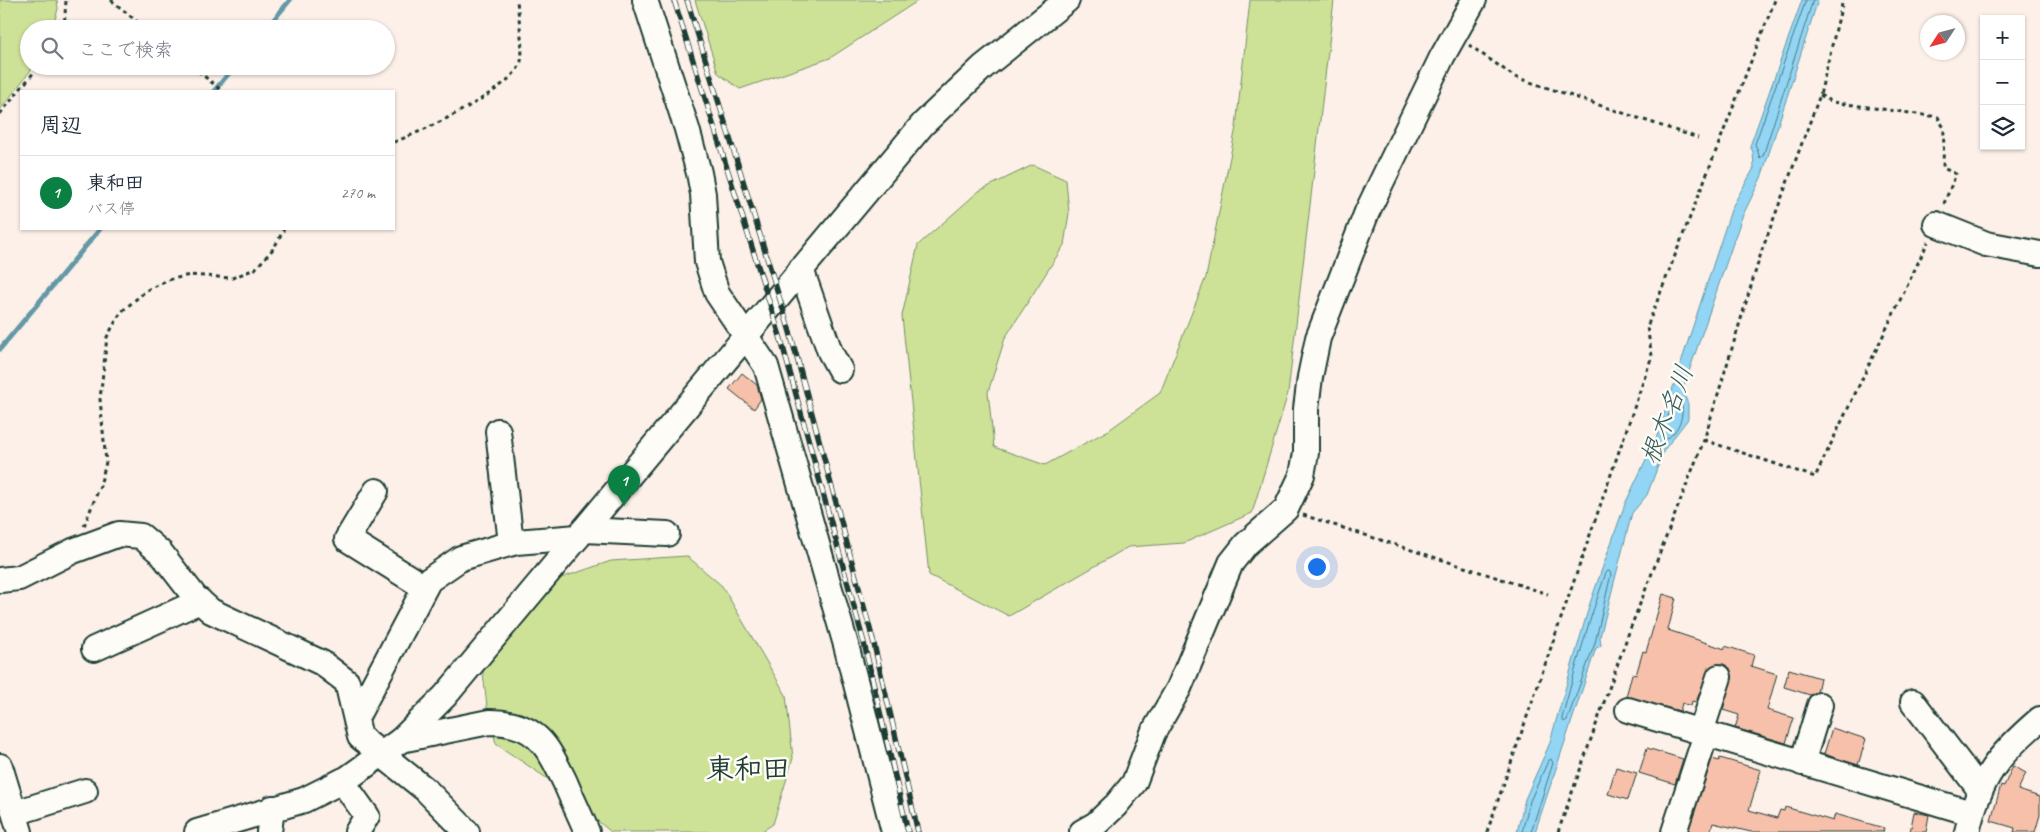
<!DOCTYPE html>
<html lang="ja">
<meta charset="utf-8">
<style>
body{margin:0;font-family:Caveat,"Klee One",sans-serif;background:#f2f2f3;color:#1f2937}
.controls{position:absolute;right:15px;top:15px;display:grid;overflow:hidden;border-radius:0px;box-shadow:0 1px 4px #0004}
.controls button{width:45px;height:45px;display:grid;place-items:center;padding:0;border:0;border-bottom:1px solid #e0e1e3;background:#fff;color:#1f2937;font:25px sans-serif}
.compass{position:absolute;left:1920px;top:15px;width:45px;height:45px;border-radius:50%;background:#fff;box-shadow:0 1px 4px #0004;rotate:234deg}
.you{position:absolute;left:1316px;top:566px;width:18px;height:18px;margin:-12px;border:4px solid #fff;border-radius:50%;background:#1a73e8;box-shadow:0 0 0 8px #1a73e833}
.badge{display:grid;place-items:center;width:32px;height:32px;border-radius:50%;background:#0b8043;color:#fff;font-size:16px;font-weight:700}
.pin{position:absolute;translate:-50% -41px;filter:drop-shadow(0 1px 2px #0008)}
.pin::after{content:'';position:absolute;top:26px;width:18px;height:15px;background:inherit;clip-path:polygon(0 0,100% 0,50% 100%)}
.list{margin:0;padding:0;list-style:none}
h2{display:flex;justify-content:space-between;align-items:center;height:65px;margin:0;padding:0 20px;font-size:21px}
h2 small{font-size:16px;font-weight:400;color:#747a83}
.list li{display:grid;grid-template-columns:32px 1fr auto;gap:15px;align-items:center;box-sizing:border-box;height:75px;padding:0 20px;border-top:1px solid #e0e1e3}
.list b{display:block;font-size:19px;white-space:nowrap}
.list p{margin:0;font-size:16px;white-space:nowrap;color:#747a83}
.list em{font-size:16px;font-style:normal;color:#747a83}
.icon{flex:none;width:28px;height:28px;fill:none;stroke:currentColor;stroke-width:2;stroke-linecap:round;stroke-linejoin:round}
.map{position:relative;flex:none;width:2040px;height:832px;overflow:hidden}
.search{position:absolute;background:#fff;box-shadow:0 1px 4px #0004;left:20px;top:20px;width:375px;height:55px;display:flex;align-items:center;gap:12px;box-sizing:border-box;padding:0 18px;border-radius:28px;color:#747a83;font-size:19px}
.panel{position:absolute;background:#fff;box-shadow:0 1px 4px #0004;left:20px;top:90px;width:375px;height:140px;border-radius:0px}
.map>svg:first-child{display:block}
.green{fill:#cde297;stroke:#769066}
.water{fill:#92d5f4;stroke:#6498a7}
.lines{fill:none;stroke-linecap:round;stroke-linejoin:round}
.shore{stroke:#4d7a81;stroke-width:1}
.stream{stroke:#6498a7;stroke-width:5}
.building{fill:#f7c0ab;stroke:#1f3d34}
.minor-casing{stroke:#1f3d34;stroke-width:28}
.path{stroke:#1f3d34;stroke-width:3;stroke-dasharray:4 4;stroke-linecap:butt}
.minor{stroke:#fdfcf7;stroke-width:24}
.rail-casing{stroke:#1f3d34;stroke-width:5.5}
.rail{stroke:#fdfcf7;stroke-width:4;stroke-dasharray:11;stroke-linecap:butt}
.labels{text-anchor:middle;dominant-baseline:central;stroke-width:5;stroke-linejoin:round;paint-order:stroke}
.water-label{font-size:26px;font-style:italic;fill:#365b5a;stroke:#fdfcf7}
.quarter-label{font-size:28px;font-weight:bold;fill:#1f3d34;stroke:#fdfcf7}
</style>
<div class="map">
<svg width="2040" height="832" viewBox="0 0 2040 832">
<rect width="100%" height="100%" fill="#fcf0e8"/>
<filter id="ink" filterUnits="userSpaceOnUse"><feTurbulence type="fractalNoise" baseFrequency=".02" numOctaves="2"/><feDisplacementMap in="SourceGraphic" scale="10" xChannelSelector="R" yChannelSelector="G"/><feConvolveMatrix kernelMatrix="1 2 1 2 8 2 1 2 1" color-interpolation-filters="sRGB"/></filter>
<g filter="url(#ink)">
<g class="green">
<polygon points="0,0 57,0 58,9 52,29 29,29 29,66 34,66 0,110"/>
<polygon points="695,0 919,0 830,58 740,89 718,73"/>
<polygon points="1250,0 1334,0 1288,393 1252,513 1184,543 1128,547 1009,616 929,575 902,316 918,245 979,191 1033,165 1066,180 1069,213 1064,245 1005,338 988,392 994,447 1045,465 1109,430 1160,393 1206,277 1236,127"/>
<polygon points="687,556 722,586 786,695 793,758 773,824 761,832 611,832 545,777 496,744 487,706 479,640 552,581 611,561"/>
</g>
<polygon class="water" points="1802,0 1818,0 1761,178 1742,217 1684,386 1684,394 1688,404 1688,419 1664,450 1647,495 1632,513 1600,637 1601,646 1596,648 1535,832 1517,832 1525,799 1549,745 1590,603 1625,504 1657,436 1732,207 1754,168 1753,152 1750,146"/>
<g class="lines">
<g class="shore">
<polyline points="1806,0 1755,144 1760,158 1763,156 1813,0"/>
<path d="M 1678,394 C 1688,410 1680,433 1663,441 L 1661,438 L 1675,396 Z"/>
<path d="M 1609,571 L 1611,574 L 1595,643 L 1567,720 L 1564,722 L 1562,718 C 1575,669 1589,620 1606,573 Z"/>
<polyline points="1522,832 1530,801 1548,761 1551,759 1553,763 1531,832"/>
</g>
<g class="stream">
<polyline points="266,29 290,0"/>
<polyline points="214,91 235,66"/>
<polyline points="0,349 100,229"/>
</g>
</g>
<g class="building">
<polygon points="742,373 757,385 761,399 754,409 729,389"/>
<polygon points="1663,594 1676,598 1668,630 1725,649 1725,646 1754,655 1751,666 1777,674 1767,710 1794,718 1786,743 1735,728 1739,715 1723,710 1732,675 1730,668 1723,664 1716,664 1710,667 1696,702 1692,701 1691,706 1682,703 1680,711 1626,697 1632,674 1636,675 1643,651 1646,652"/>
<polygon points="1789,669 1820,678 1817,692 1810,695 1784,687"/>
<polygon points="1832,728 1866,739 1858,765 1824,754"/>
<polygon points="1647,748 1683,759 1675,784 1639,773"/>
<polygon points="1720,758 1761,770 1749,810 1777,818 1780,810 1784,811 1785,807 1833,821 1835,814 1884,828 1883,832 1751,832 1713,823 1710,832 1688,832 1712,759 1719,761"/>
<polygon points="2013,766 2026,773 2018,790 2040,797 2040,815 2035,832 2014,832 2015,828 1991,821 2001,785 2004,786"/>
<polygon points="1616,767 1637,773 1628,800 1608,794"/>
<polygon points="1914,812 1929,815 1926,832 1910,832"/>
</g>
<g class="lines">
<defs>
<g id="minor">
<polyline points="645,0 687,129 699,173 703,194 707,262 717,293 766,366 846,645 894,832"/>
<polyline points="1936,224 1986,244 2040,254"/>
<polyline points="801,269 830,352 840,370"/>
<polyline points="498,431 511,543"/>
<polyline points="376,491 347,539 424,587"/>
<polyline points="584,530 667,534"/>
<polyline points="0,580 19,578 73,551 119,534 141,536 161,553 195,597 211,611 322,663 347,682 360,737 426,790 467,832"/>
<polyline points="94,649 200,601"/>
<polyline points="1913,702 1980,790"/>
<polyline points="1628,710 1971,813"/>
<polyline points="356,718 429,580 461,558 516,542 578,537"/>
<polyline points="1701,732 1719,677"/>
<path d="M 401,740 L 489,722 C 536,722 547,745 565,782 C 572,799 580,815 587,832"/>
<polyline points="1802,763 1820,705"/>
<polyline points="0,766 20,832"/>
<polyline points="342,781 367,816 357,832"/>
<polyline points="15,813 85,791"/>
<polyline points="197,832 304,800 348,778 401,740 445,696 923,124 983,67 1067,0"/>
<polyline points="269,832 272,808"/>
<polyline points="1082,832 1096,824 1116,805 1134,783 1153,733 1179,688 1231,563 1246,544 1286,509 1302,475 1306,453 1306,409 1310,377 1318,338 1367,212 1442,57 1474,0"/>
<polyline points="1674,832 1706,734"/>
<path d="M 1967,832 C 1980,777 1998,755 2040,719"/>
</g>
</defs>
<use href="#minor" class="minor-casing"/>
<g class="path">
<polyline points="111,0 146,29"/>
<polyline points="64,29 66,0"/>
<polyline points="1469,45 1515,77 1698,138"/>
<polyline points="192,66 222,91"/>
<polyline points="1820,95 1832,102 1938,117 1944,128 1943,168 1956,174 1943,206"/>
<polyline points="0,114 39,66"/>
<path d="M 394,142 C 420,133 516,88 521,61 C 524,48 518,15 517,0"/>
<polyline points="1704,440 1815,477 1928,242"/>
<polyline points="1303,515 1548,594"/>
<polyline points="84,526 100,486 106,462 100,399 107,337 121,312 147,290 168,280 190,275 232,278 255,269 274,248 284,229"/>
<polyline points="1487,832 1652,356 1647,327 1775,0"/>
<polyline points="1558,832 1629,632 1704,440 1762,250 1820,95 1843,0"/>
</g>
<use href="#minor" class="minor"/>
<defs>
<g id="rail">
<polyline points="674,0 780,336 864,643 908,832"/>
<polyline points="687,0 790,332 873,640 918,832"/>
</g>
</defs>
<use href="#rail" class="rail-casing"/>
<use href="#rail" class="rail"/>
</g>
</g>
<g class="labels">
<g class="water-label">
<text transform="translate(1667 415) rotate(-69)">根木名川</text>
</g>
<g class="quarter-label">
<text x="748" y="768">東和田</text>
</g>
</g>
</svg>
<div class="controls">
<button>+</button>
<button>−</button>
<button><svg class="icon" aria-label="layers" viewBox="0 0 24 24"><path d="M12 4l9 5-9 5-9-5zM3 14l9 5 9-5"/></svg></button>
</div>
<svg class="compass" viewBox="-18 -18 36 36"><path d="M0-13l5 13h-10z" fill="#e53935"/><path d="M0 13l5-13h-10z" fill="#747a83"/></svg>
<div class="you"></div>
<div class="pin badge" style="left:624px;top:506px">1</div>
<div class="search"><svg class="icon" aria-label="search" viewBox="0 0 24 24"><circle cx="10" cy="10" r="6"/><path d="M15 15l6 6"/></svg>ここで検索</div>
<section class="panel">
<h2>周辺<small></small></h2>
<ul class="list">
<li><span class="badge">1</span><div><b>東和田</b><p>バス停</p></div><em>270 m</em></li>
</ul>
</section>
</div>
